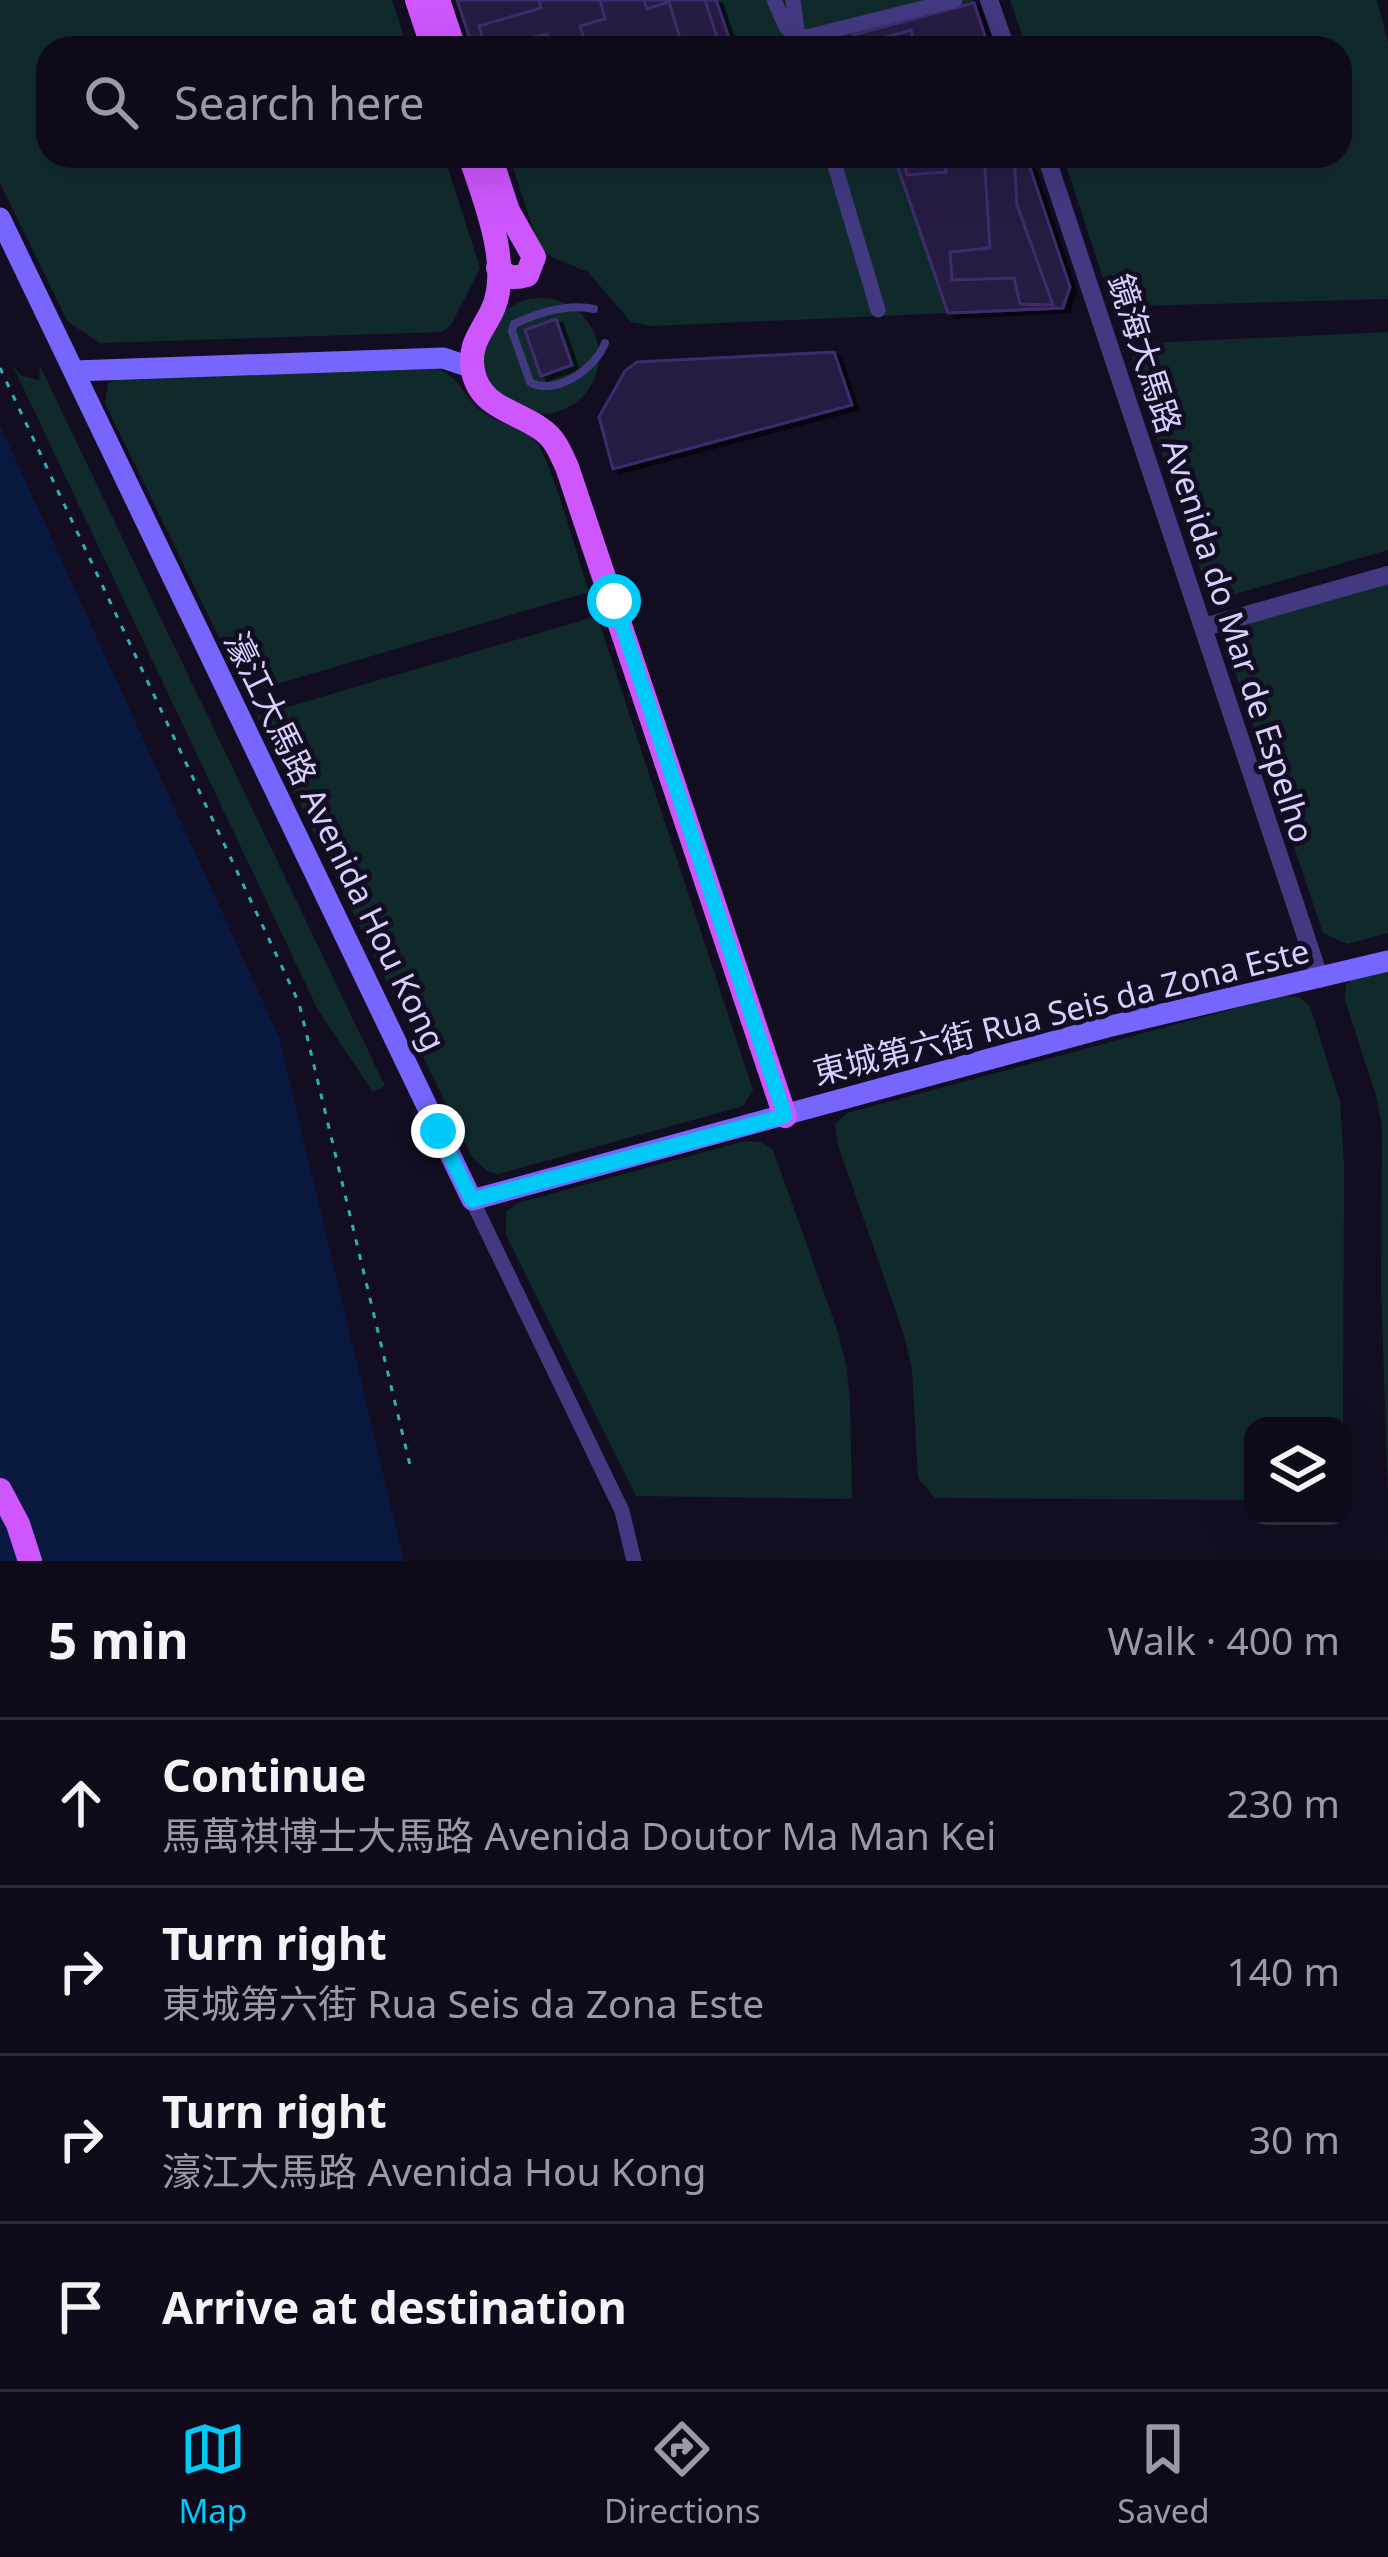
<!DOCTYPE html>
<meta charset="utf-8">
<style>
body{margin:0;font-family:"Noto Sans","Noto Sans SC",sans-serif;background:#171323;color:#f1f3f6}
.controls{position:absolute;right:36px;bottom:36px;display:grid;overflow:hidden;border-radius:24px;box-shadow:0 12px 48px #0002}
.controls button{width:108px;height:108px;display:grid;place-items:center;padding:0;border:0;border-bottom:3px solid #2e2b39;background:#0e0a1a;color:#f1f3f6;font:60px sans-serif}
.stop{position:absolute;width:36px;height:36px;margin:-27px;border:9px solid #01c9f8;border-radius:50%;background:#fff}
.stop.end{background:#01c9f8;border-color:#fff;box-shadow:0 3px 12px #0008}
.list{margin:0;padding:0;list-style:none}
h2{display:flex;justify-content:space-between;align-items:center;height:156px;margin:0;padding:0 48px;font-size:51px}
h2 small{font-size:39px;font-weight:400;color:#9b9aa2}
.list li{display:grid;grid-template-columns:78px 1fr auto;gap:36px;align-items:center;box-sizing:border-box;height:168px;padding:0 48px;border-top:3px solid #2e2b39}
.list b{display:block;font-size:45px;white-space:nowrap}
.list p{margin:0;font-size:39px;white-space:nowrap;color:#9b9aa2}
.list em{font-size:39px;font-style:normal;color:#9b9aa2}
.icon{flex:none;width:66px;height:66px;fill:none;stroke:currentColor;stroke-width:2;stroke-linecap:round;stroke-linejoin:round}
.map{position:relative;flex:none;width:1388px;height:1561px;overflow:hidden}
.search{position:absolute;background:#0e0a1a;box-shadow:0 12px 48px #0002;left:36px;right:36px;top:36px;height:132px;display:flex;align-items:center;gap:30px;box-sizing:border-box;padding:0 42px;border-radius:36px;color:#9b9aa2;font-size:45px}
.sheet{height:828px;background:#0e0a1a}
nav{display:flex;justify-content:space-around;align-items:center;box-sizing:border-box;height:168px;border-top:3px solid #2e2b39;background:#0e0a1a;font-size:33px;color:#9b9aa2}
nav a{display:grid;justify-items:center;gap:6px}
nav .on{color:#01c9f8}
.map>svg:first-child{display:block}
.green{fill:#102a2c}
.water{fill:#09183f}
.building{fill:#251a42;stroke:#3f2c6e;stroke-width:3;filter:url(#shadow)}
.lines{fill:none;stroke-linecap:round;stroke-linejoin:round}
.path{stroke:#2eafb3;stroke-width:3;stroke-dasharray:6 9;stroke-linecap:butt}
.service{stroke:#423980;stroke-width:8}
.minor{stroke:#423980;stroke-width:15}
.tertiary{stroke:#423980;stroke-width:18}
.secondary{stroke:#7766fe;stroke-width:21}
.primary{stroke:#ce56fe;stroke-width:24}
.route{stroke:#01c9f8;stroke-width:15}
.labels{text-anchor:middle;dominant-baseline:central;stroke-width:10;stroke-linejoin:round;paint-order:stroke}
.street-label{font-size:33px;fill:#d8ceff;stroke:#130d22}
</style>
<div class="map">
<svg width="1388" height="1561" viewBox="0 0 1388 1561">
<defs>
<filter id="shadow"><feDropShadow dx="6" dy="4" stdDeviation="0" flood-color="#0009"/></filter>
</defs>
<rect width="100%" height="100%" fill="#130d22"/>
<g class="green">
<polygon points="0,0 392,0 408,48 48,48 48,156 444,156 480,268 451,325 442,332 100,343 68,322 0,183"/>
<polygon points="457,0 973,0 989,48 473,48"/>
<polygon points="1010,0 1377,0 1388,43 1388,299 1137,306 1122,302 1105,284 1063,156 1340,156 1340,48 1026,48"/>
<polygon points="509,156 1026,156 1070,287 1063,308 652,326 631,322 588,272 554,258 539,247"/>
<circle cx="541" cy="356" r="58"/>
<path d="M 1388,332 L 1388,550 L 1211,601 L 1133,368 C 1132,354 1133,347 1147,343 Z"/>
<polygon points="13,366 22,376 39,380 40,366 385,1086 373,1092 318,1010"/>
<path d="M 434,368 C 458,373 463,396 480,410 C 497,424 522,426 536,442 C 552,461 579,563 589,592 L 246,693 L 105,403 L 108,383 L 118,378 Z"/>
<polygon points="1388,579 1388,933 1347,944 1323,933 1220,627"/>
<polygon points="597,616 753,1090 743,1106 498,1174 488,1172 472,1157 257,716"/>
<polygon points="1388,968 1388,1495 1381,1287 1382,1126 1376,1095 1345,1000 1346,985 1355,976"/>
<polygon points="1281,996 1299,997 1310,1006 1340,1102 1344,1165 1343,1437 1343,1426 1253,1426 1253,1500 935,1498 918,1478 912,1369 904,1335 838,1145 835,1124 847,1113"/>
<polygon points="745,1141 761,1142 773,1150 838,1332 846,1365 850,1400 852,1499 636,1496 506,1235 506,1212 518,1203"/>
</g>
<polygon class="water" points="0,425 279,1037 404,1561 0,1561"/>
<g class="building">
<polygon points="457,0 716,0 731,44 717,48 473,48"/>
<polygon points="539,0 600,0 605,19 580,26 587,48 551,48 547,34 485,48 479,26 541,8"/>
<polygon points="644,0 705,0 718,41 683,48 669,2 647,9"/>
<polygon points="974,3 989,48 858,48 853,35"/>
<polygon points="911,30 916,48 879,48 878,39"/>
<polygon points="894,156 1026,156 1070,287 1063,308 948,313"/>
<polygon points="903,156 945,156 946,172 907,175"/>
<polygon points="984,156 1014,156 1017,205 1053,305 1020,304 1014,278 952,280 950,252 990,248"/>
<polygon points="556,319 572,365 541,376 525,330"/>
<polygon points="834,352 852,405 613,469 599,417 625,371 637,362"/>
</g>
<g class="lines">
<polyline class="path" points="0,368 299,1003 410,1465"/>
<path class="service" d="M 594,309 C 567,303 538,313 514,324 L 512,331 L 530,382 C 555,397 596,368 605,343"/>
<g class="minor">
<polyline points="774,0 786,27 798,39"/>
<polyline points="793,0 799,44"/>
<polyline points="798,39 955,0"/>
<polyline points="832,156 878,310"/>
<polyline points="472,1200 622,1511 634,1561"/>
</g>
<g class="tertiary">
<polyline points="989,0 1006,48"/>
<polyline points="1046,156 1320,979"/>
<polyline points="1204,627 1388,575"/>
</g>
<g class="secondary">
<polyline points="0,218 472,1200 1107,1027 1388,961"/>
<polyline points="74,371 443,358 473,368"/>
</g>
<g class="primary">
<polyline points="417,0 433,48"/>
<polyline points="438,0 454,48"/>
<path d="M 470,156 C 484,198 513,267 492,311 C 482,332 468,344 473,371 C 480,408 517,411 541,429 C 555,438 560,452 567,467 L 785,1116"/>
<path d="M 490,156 L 508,211 L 534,257 L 527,275 C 513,279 507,278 498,268"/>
<polyline points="0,1490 18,1524 30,1561"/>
</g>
</g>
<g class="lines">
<polyline class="route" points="438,1131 472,1200 785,1116 614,601"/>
</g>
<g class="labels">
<g class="street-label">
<text transform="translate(1212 558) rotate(72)">鏡海大馬路 Avenida do Mar de Espelho</text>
<text transform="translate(336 841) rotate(64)">濠江大馬路 Avenida Hou Kong</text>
<text transform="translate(1061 1011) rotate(-14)">東城第六街 Rua Seis da Zona Este</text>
</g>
</g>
</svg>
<div class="controls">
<button><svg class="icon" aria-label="layers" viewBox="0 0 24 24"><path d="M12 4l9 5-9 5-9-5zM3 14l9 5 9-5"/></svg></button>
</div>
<div class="stop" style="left:614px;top:601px"></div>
<div class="stop end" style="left:438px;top:1131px"></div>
<div class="search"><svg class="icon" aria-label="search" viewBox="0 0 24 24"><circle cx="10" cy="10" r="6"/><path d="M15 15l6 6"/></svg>Search here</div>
</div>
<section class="sheet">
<h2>5 min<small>Walk · 400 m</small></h2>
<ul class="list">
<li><svg class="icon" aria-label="ahead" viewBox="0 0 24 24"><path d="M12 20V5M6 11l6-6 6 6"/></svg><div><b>Continue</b><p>馬萬祺博士大馬路 Avenida Doutor Ma Man Kei</p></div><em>230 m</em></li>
<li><svg class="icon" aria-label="right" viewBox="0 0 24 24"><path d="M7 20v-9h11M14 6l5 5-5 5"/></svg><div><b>Turn right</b><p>東城第六街 Rua Seis da Zona Este</p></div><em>140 m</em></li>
<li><svg class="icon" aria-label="right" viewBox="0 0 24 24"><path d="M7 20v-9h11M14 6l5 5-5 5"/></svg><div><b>Turn right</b><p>濠江大馬路 Avenida Hou Kong</p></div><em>30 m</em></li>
<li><svg class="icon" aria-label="arrive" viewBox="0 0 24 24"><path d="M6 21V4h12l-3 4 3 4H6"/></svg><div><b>Arrive at destination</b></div></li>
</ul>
</section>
<nav>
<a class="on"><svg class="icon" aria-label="map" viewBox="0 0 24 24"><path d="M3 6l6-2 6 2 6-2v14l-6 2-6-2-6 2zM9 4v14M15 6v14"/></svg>Map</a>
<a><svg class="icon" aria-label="directions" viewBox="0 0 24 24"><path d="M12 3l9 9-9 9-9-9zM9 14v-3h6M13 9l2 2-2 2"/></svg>Directions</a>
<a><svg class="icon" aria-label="saved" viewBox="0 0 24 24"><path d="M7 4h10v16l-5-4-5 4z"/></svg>Saved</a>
</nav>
